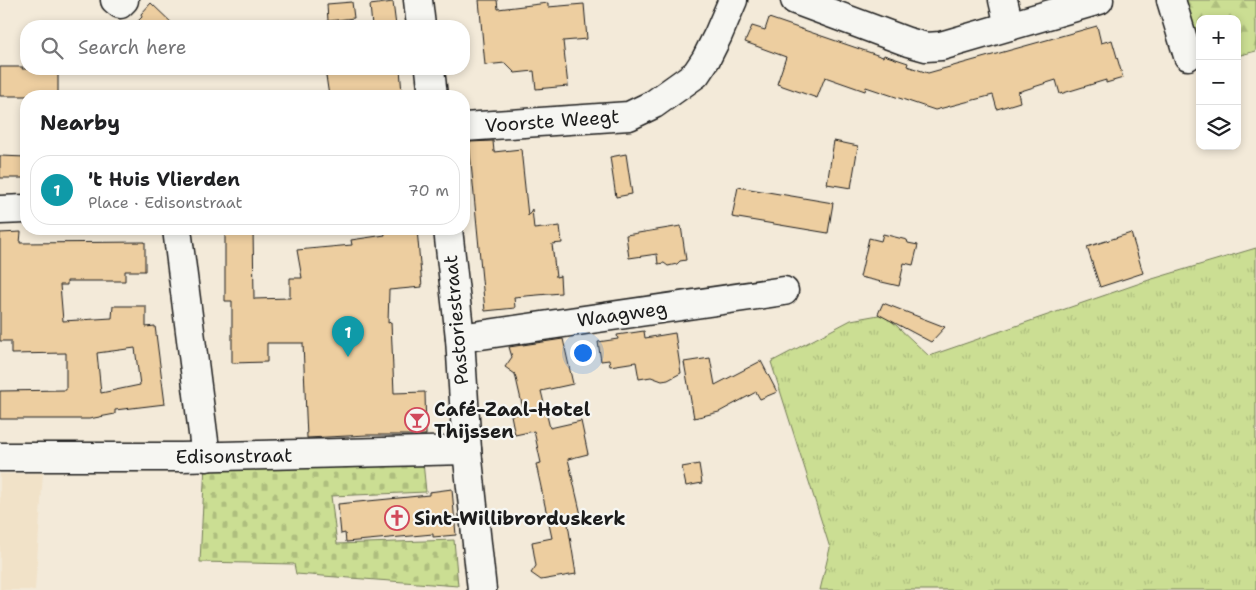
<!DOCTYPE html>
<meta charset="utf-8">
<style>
body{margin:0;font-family:"Shantell Sans",sans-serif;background:#f2f2f2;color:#202124}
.controls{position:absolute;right:15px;top:15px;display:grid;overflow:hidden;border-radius:10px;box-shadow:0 2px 8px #0003}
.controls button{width:45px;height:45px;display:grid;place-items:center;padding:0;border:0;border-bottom:1px solid #e0e0e0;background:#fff;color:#202124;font:25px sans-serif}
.you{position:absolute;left:582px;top:352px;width:18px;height:18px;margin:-12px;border:4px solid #fff;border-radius:50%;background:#1a73e8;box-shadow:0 0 0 8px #1a73e833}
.badge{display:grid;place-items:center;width:32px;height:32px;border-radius:50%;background:#111827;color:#fff;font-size:16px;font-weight:700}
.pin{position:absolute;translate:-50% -41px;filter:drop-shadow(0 1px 2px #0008)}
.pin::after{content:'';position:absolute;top:26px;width:18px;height:15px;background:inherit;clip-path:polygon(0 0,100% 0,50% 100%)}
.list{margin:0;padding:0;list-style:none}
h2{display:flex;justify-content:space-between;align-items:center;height:65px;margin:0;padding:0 20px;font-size:21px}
h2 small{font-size:16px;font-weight:400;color:#757577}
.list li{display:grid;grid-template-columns:32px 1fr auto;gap:15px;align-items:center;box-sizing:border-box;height:70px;margin:0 10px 10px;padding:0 10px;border:1px solid #e0e0e0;border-radius:20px}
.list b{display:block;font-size:19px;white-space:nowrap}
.list p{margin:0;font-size:16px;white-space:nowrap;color:#757577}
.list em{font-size:16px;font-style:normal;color:#757577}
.icon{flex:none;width:28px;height:28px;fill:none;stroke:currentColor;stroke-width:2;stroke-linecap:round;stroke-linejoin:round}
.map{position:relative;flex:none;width:1256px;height:590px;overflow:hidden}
.search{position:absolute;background:#fff;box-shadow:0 2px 8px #0003;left:20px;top:20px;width:450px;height:55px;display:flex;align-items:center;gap:12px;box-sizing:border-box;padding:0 18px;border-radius:20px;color:#757577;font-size:19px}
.panel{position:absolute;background:#fff;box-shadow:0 2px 8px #0003;left:20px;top:90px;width:450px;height:145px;border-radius:20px}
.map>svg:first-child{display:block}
.built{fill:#f1e2c8}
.grass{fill:url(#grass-tufts);stroke:#747d58}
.forest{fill:url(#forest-firs);stroke:#747d58}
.cemetery{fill:url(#cemetery-stones);stroke:#747d58}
.building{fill:#edcea0;stroke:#1c1c1c;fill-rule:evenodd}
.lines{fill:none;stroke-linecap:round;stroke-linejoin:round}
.minor-casing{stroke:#1c1c1c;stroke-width:31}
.minor{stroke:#f6f6f2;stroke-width:28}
.labels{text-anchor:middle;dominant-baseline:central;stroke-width:4.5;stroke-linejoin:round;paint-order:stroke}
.street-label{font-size:19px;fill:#1c1c1c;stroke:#f6f6f2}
.poi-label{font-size:19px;font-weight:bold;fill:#1c1c1c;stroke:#f6f6f2;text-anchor:start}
</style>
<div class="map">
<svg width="1256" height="590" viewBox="0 0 1256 590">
<defs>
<pattern id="grass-tufts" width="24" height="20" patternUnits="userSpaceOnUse" patternTransform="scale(1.25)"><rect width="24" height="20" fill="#cbde93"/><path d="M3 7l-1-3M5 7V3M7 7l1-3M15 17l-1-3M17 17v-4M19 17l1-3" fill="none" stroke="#aebe7e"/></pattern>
<pattern id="forest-firs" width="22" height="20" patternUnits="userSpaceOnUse" patternTransform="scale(1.25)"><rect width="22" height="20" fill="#cbde93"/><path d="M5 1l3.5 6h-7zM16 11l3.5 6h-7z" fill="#aebe7e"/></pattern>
<pattern id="cemetery-stones" width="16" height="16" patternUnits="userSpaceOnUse" patternTransform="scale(1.25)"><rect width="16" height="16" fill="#cbde93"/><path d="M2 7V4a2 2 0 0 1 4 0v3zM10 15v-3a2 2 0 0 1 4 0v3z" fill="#aebe7e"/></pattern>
</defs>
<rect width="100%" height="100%" fill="#f3ead9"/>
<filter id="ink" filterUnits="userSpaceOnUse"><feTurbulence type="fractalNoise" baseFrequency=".02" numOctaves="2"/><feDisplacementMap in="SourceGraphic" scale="10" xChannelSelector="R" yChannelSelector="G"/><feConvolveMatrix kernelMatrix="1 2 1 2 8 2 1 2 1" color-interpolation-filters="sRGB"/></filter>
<g filter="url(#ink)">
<polygon class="built" points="43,473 35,590 0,590 0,474"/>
<polygon class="grass" points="1256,248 1256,590 820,590 830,548 771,362 851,320 884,314 929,356 1149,280"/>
<polygon class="forest" points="1179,0 1256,0 1256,51 1237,56 1237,19 1200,19 1199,67"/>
<polygon class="cemetery" points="423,462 426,492 331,496 337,544 454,540 458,586 296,574 294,564 200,562 205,464"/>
<g class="building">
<polygon points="479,0 497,0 498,9 548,3 548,7 584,4 587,39 563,41 568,86 536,89 534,71 515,73 505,63 485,65"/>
<polygon points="352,2 354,18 328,21 327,4"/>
<polygon points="393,2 396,26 372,26 370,5"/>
<polygon points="151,3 175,26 133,26 142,17 141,14"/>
<polygon points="769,18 883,57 884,55 908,63 907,66 928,73 1097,26 1101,43 1112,40 1123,78 1106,83 1106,80 1060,94 1056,80 1018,92 1020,102 997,109 993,95 935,110 866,87 865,91 825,77 817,98 777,84 786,57 745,42 752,26 765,30"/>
<polygon points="0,67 23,67 22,69 52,69 58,73 58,96 0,96"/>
<polygon points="325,69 400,69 402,93 377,96 329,96"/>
<polygon points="493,141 494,152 521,149 528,216 532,209 534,229 560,226 562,243 552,244 556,277 560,276 561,293 514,297 515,308 485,311 469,142"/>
<polygon points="834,141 858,146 851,188 827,184"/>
<polygon points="626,154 632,194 616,197 610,157"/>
<polygon points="0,156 26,157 26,178 0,178"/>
<polygon points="738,187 833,203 828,233 732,217"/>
<polygon points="681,226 686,260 680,261 677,264 668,266 664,263 658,264 657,254 629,258 626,235"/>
<polygon points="225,229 253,229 254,299 290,298 290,278 302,278 297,250 352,245 351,240 385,235 384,229 417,229 422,287 389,290 388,323 391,322 394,393 425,392 426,435 368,435 307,438 303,343 267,343 267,362 232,363 232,301 225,301"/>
<path d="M 21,232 L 20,243 L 145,242 L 145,271 L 125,271 L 125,281 L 67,281 L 67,285 L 60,285 L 63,321 L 112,318 L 113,306 L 146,306 L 146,327 L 155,326 L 165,404 L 115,410 L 115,414 L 89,419 L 0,419 L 0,391 L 66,390 L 66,353 L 11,354 L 11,341 L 0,341 L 0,233 ZM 135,348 L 140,385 L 101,393 L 97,353 Z"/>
<polygon points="1131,233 1143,273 1100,287 1087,247"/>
<polygon points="883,234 907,240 908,243 918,245 913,265 904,263 899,286 860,277 869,238 881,241"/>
<polygon points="883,303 945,327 931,342 878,314"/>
<polygon points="644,331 645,338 675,333 681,373 668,380 662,381 651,377 639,379 636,362 610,366 609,360 601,361 598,342 618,339 617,335"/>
<polygon points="563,339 573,384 541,391 550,428 581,421 588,454 568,459 581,515 567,518 576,574 541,580 531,573 536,566 532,542 552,538 536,464 541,463 534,431 515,435 511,415 524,413 515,374 505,367 512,357 509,347"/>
<polygon points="710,358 715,385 761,361 777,392 760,399 756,392 719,412 694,418 684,362"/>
<polygon points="699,464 702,483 686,486 682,467"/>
<polygon points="452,489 456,535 433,537 433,534 346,542 345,533 341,534 338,504 429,495 429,492"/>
</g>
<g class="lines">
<defs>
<g id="minor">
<polyline points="115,0 120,4 124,0"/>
<polyline points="418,0 421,26"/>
<polyline points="795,0 908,42 926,47 941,46 1099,0"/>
<polyline points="1003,0 1009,26"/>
<polyline points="1171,0 1188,56"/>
<polyline points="430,69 433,96"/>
<polyline points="464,127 629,116 654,104 696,74 706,59 718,35 733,0"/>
<polyline points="0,210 26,209"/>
<polyline points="177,229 206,457"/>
<polyline points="448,229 460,338 467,450 482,590"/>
<polyline points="460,338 784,291"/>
<polyline points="0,457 182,457 467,450"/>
</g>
</defs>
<use href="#minor" class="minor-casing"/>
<use href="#minor" class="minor"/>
</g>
</g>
<defs>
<symbol id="bar-ring" viewBox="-11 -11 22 22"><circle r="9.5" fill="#f6f6f2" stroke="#d1495b" stroke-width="1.5"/><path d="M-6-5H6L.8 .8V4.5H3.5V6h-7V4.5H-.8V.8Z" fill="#d1495b"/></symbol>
<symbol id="church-ring" viewBox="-11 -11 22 22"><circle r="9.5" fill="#f6f6f2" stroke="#d1495b" stroke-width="1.5"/><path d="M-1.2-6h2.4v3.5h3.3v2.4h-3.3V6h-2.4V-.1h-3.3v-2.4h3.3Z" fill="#d1495b"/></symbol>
</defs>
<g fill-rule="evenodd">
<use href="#bar-ring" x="403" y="406" width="28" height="28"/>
<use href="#church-ring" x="383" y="504" width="28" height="28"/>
</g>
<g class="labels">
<g class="street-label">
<text transform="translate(552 121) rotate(-4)">Voorste Weegt</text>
<text transform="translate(622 314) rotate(-8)">Waagweg</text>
<text transform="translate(456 320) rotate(-95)">Pastoriestraat</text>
<text transform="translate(234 456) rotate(-1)">Edisonstraat</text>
</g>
<g class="poi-label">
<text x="434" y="409">Café-Zaal-Hotel<tspan x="434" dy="22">Thijssen</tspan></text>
<text x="414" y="518">Sint-Willibrorduskerk</text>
</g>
</g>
</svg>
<div class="controls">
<button>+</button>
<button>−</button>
<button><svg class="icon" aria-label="layers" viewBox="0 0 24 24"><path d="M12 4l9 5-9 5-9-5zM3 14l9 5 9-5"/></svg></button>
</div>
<div class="you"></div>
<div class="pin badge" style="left:348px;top:357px;background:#0f9aa8">1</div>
<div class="search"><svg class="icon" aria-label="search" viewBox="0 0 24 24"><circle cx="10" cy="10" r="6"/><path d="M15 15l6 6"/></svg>Search here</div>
<section class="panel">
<h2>Nearby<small></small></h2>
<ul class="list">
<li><span class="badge" style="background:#0f9aa8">1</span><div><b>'t Huis Vlierden</b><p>Place · Edisonstraat</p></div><em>70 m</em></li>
</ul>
</section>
</div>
